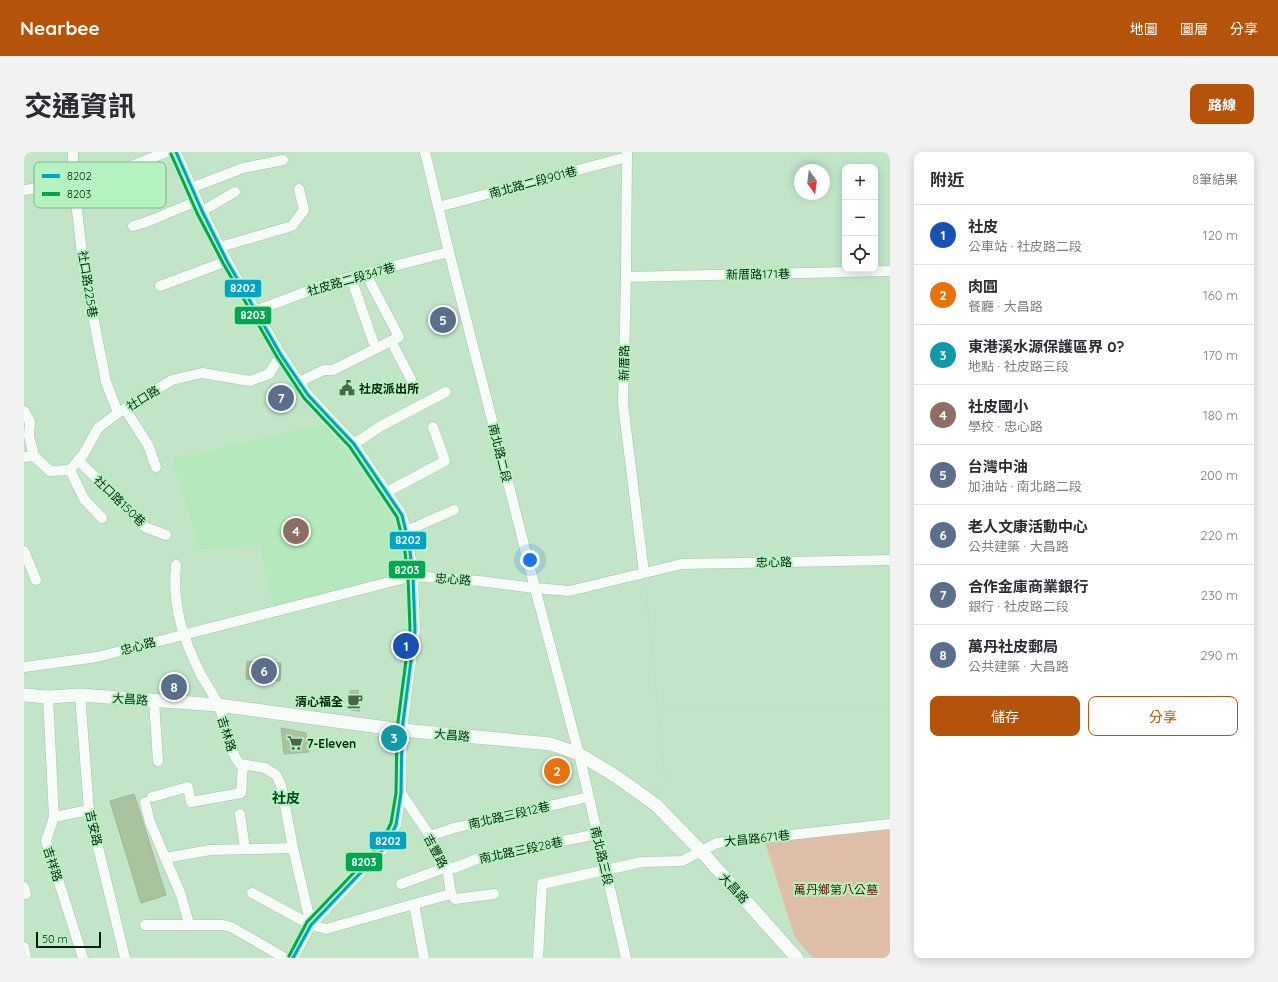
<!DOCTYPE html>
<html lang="zh-TW">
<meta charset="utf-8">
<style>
body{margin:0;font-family:Quicksand,"Noto Sans TC",sans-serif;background:#f2f2f3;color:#2b2b33}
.controls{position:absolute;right:12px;top:12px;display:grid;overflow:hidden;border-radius:8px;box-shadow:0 2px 10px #0003}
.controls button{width:36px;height:36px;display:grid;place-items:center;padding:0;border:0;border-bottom:1px solid #e1e1e2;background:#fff;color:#2b2b33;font:20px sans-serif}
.compass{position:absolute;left:770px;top:12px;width:36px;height:36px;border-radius:50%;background:#fff;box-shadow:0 2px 10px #0003;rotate:166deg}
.scale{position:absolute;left:12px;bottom:10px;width:65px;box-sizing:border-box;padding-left:4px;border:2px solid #08200e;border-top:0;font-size:11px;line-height:14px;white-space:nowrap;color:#08200e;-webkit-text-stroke:3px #b4f3bf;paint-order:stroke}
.you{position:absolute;left:506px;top:408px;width:14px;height:14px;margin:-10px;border:3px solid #fff;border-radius:50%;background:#1a73e8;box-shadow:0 0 0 6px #1a73e833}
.badge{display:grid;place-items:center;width:26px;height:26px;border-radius:50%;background:#b45309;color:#fff;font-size:13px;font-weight:700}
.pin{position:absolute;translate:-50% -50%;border:2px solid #fff;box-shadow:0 1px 4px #0006}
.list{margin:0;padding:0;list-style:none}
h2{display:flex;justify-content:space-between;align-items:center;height:52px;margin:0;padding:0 16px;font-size:17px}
h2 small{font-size:13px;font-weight:400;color:#7c7c81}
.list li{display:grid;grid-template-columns:26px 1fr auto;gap:12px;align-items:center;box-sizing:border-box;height:60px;padding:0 16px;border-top:1px solid #e1e1e2}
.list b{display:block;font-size:15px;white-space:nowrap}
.list p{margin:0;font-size:13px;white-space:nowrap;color:#7c7c81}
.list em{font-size:13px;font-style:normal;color:#7c7c81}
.actions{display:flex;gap:8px;padding:12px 16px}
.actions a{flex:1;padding:9px 0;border:1px solid #b45309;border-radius:8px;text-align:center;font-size:14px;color:#b45309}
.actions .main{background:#b45309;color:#fff}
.icon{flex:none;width:22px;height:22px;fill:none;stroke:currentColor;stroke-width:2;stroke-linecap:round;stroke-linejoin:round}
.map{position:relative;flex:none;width:866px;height:806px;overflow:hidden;border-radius:8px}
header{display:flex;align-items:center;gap:24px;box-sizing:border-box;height:56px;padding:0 20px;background:#b45309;color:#fff}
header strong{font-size:19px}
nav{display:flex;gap:22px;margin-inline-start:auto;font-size:14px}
.intro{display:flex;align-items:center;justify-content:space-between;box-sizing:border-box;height:96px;padding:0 24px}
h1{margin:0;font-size:28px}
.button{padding:10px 18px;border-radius:8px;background:#b45309;color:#fff;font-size:14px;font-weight:700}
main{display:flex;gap:24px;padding:0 24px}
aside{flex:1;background:#fff;border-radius:8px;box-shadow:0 2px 10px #0003}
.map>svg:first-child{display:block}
.built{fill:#b3e9bc}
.green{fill:#dfbea9}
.building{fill:#a9c39e;stroke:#9fb59b}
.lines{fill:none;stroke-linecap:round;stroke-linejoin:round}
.minor-casing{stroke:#a6c2ab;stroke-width:11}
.major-casing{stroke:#a6c2ab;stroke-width:14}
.path{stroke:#c5d0c7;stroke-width:1.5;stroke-dasharray:1 3;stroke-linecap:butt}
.minor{stroke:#f6fbf7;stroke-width:10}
.major{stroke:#f6fbf7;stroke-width:13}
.bus-1-casing{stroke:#b4f3bf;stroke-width:6}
.bus-2-casing{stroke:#b4f3bf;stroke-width:6}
.bus-1{stroke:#00a2c4;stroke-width:3}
.bus-2{stroke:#00a651;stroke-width:3}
.labels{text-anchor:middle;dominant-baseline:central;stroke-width:4;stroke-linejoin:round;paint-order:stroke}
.street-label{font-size:12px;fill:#08200e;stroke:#b4f3bf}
.poi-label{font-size:12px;font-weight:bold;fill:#08200e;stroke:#b4f3bf;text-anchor:start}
.park-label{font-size:12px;fill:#5d0905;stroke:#b4f3bf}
.quarter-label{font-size:14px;font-weight:bold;fill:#06491e;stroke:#b4f3bf}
.key{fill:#b4f3bf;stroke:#80b48a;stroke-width:1}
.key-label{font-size:11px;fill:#08200e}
.line-badge{stroke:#b4f3bf;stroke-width:1.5}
.badge-label{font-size:11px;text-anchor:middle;font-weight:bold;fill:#fff}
</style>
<header>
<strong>Nearbee</strong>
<nav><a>地圖</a><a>圖層</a><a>分享</a></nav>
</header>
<div class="intro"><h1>交通資訊</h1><a class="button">路線</a></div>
<main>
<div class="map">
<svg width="866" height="806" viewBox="0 0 866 806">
<rect width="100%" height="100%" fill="#c2e5c8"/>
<polygon class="built" points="299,272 323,301 370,367 390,427 251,462 236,394 176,397 148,307"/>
<polygon class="green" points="866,677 866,806 789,806 771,786 741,690"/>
<g class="building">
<polygon points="223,509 257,511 256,529 222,527"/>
<polygon points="334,538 336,559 327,558 326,539"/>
<polygon points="257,576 282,581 285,600 260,602"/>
<polygon points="110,642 142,743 117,751 86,649"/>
</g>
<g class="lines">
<defs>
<g id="minor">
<polyline points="49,0 49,24 60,119 82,230 94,261"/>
<polyline points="152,0 178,59 203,109 257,203 284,243 330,292 351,323 378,363 385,392 389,424 391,478 378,578 377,641 372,673 361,695 287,773 269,806"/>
<polyline points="401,0 425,100 511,436 555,602 602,806"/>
<polyline points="603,0 602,125 599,252 620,421"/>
<polyline points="49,24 71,24 88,22 142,0"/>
<polyline points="167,36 219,16 259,8"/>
<polyline points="0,38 36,33 51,36 67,48"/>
<polyline points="414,55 603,5"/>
<polyline points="178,59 211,40"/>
<polyline points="109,74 125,69 173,49"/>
<polyline points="196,95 268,74 280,58 275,37"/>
<polyline points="602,125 866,119"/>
<polyline points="327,126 349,189"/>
<polyline points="136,134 203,109"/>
<polyline points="231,159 308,130 425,100"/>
<polyline points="367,189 387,227"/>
<polyline points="275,230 300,218 309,218 375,185 342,122"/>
<polyline points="101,257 124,293 132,315"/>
<polyline points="0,259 6,270 5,284 10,304"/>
<polyline points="330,292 357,274 422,240"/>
<polyline points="0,305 10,304 26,319 46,318 59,303 74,276 94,261 148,228 178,221 226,229 245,222 257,203"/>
<polyline points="54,308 121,375 142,383"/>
<polyline points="46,318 60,347 78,366"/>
<polyline points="363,340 421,309 409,275"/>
<polyline points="382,379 430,358"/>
<polyline points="0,399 12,428"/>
<path d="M 152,413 C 148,455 159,486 177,523 C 183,533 189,542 194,552 C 203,572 202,595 216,612 L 241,616 L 252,623 L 257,633 L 269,696 L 287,773"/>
<polyline points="0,515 73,505 389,424 455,429 511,436 545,439 658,412 866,408"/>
<polyline points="56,543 65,658 101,806"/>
<polyline points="24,545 30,665 22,689 59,806"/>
<polyline points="130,549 134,609"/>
<polyline points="377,641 406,684 423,715 427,742 390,752 400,806"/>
<polyline points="128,645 164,635 167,650 217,641 219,613"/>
<polyline points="121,650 126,670 157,743 165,772"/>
<polyline points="216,662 221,697"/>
<polyline points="30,665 65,658"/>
<polyline points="406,684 430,676 564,645"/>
<polyline points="141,706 186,698 269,696"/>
<polyline points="377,732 423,715 430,716 458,705 574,682"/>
<polyline points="0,735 2,742 0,742"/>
<polyline points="228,741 287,773 302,777 390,752"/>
<polyline points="427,742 431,747 470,742"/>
<polyline points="121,773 199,773 207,775 261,806"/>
<polyline points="0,795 2,806"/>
<polyline points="514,806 518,732 618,710 658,709 693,691 866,672"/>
</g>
<polyline id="major" points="0,543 24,545 56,543 194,553 378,578 527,592 555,602 593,625 632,653 677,699 773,806"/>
</defs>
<use href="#minor" class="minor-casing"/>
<use href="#major" class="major-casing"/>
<g class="path">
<polyline points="621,430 641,627 636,642"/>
<polyline points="635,560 866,555"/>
</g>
<use href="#minor" class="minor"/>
<use href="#major" class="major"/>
<defs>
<polyline id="bus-1" points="152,0 178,59 203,109 257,203 284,243 330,292 351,323 378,363 385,392 389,424 391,478 378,578 377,641 372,673 361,695 287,773 269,806"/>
<polyline id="bus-2" points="147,2 173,61 199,111 253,205 280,246 326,295 373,365 380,393 384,424 386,478 373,577 372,641 367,671 357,692 283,770 265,804"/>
</defs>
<use href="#bus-1" class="bus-1-casing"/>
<use href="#bus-2" class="bus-2-casing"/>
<use href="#bus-1" class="bus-1"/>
<use href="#bus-2" class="bus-2"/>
</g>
<defs>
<symbol id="civic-bare" viewBox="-9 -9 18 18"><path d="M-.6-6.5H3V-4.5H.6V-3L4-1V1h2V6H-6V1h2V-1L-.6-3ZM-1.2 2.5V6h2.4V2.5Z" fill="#49654f" stroke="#b4f3bf" stroke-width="2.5" paint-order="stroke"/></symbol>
<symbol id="cafe-bare" viewBox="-9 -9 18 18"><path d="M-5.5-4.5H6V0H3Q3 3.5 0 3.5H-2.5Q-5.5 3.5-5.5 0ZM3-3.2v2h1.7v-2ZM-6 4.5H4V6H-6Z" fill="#49654f" stroke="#b4f3bf" stroke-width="2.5" paint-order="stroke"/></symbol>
<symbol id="supermarket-bare" viewBox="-9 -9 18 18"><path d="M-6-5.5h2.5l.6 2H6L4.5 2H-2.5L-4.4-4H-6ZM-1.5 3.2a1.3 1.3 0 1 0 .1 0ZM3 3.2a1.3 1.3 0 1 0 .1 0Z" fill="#49654f" stroke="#b4f3bf" stroke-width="2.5" paint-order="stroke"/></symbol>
</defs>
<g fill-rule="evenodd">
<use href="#civic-bare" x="312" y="225" width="22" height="22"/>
<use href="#cafe-bare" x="320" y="538" width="22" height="22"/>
<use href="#supermarket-bare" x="260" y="580" width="22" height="22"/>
</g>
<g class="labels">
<g class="street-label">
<text transform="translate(509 30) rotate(-15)">南北路二段901巷</text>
<text transform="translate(734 122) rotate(-1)">新厝路171巷</text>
<text transform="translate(327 127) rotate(-16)">社皮路二段347巷</text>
<text transform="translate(64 132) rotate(81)">社口路225巷</text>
<text transform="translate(600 211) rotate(-89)">新厝路</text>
<text transform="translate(119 246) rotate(-32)">社口路</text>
<text transform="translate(476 301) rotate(76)">南北路二段</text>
<text transform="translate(96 349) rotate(44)">社口路150巷</text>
<text transform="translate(750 410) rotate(-1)">忠心路</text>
<text transform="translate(429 427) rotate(4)">忠心路</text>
<text transform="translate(114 494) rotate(-15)">忠心路</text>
<text transform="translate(106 547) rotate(4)">大昌路</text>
<text transform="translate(203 582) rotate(73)">吉林路</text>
<text transform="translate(428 583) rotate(5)">大昌路</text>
<text transform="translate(485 663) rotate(-13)">南北路三段12巷</text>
<text transform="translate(70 676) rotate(77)">吉安路</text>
<text transform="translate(733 686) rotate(-6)">大昌路671巷</text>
<text transform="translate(497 698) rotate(-12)">南北路三段28巷</text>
<text transform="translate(412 699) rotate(62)">吉豐路</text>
<text transform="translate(578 704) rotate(77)">南北路三段</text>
<text transform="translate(29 712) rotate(72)">吉祥路</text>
<text transform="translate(710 736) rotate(48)">大昌路</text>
</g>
<g class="poi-label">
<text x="335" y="236">社皮派出所</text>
<text x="319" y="549" text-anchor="end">清心福全</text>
<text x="283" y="591">7-Eleven</text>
</g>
<g class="park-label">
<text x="812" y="737">萬丹鄉第八公墓</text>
</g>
<g class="quarter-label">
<text x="262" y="646">社皮</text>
</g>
</g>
<rect x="10" y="10" width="132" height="46" rx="6" class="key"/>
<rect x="18" y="22" width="18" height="4" fill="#00a2c4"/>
<rect x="18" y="40" width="18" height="4" fill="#00a651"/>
<g class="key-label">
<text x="43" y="28">8202</text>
<text x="43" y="46">8203</text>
</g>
<g class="line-badge">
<rect x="200" y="127" width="38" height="19" rx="4" fill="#00a2c4"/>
<rect x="210" y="154" width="38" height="19" rx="4" fill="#00a651"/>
<rect x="365" y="379" width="38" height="19" rx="4" fill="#00a2c4"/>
<rect x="364" y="408" width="38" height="19" rx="4" fill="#00a651"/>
<rect x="345" y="679" width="38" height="19" rx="4" fill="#00a2c4"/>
<rect x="321" y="700" width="38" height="20" rx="4" fill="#00a651"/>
</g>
<g class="badge-label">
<text x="219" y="140">8202</text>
<text x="229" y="167">8203</text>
<text x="384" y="392">8202</text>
<text x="383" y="422">8203</text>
<text x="364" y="693">8202</text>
<text x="340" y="714">8203</text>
</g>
</svg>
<div class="controls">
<button>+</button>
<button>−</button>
<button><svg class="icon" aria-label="locate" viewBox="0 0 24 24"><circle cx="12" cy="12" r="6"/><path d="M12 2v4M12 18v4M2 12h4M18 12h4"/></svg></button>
</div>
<svg class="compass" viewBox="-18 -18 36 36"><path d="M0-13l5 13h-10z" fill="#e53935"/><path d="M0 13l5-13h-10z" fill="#7c7c81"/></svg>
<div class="scale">50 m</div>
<div class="you"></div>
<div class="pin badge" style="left:382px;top:494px;background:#1a4fb4">1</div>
<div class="pin badge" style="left:533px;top:619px;background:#e8710a">2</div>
<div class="pin badge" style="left:370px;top:586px;background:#0f9aa8">3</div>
<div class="pin badge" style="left:272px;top:379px;background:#8d6e63">4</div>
<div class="pin badge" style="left:419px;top:168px;background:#5c6f8a">5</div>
<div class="pin badge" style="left:240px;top:519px;background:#5c6f8a">6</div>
<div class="pin badge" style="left:257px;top:246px;background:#5c6f8a">7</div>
<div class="pin badge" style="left:150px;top:535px;background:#5c6f8a">8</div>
</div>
<aside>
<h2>附近<small>8筆結果</small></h2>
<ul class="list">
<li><span class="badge" style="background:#1a4fb4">1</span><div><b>社皮</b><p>公車站 · 社皮路二段</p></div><em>120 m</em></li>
<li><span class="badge" style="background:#e8710a">2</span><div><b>肉圓</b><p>餐廳 · 大昌路</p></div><em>160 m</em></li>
<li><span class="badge" style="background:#0f9aa8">3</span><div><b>東港溪水源保護區界 0?</b><p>地點 · 社皮路三段</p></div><em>170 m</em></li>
<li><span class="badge" style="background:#8d6e63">4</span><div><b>社皮國小</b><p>學校 · 忠心路</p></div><em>180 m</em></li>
<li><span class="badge" style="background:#5c6f8a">5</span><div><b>台灣中油</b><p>加油站 · 南北路二段</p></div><em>200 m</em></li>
<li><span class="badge" style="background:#5c6f8a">6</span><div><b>老人文康活動中心</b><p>公共建築 · 大昌路</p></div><em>220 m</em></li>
<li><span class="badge" style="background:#5c6f8a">7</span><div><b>合作金庫商業銀行</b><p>銀行 · 社皮路二段</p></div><em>230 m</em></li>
<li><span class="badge" style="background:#5c6f8a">8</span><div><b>萬丹社皮郵局</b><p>公共建築 · 大昌路</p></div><em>290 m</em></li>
</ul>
<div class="actions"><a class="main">儲存</a><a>分享</a></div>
</aside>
</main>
